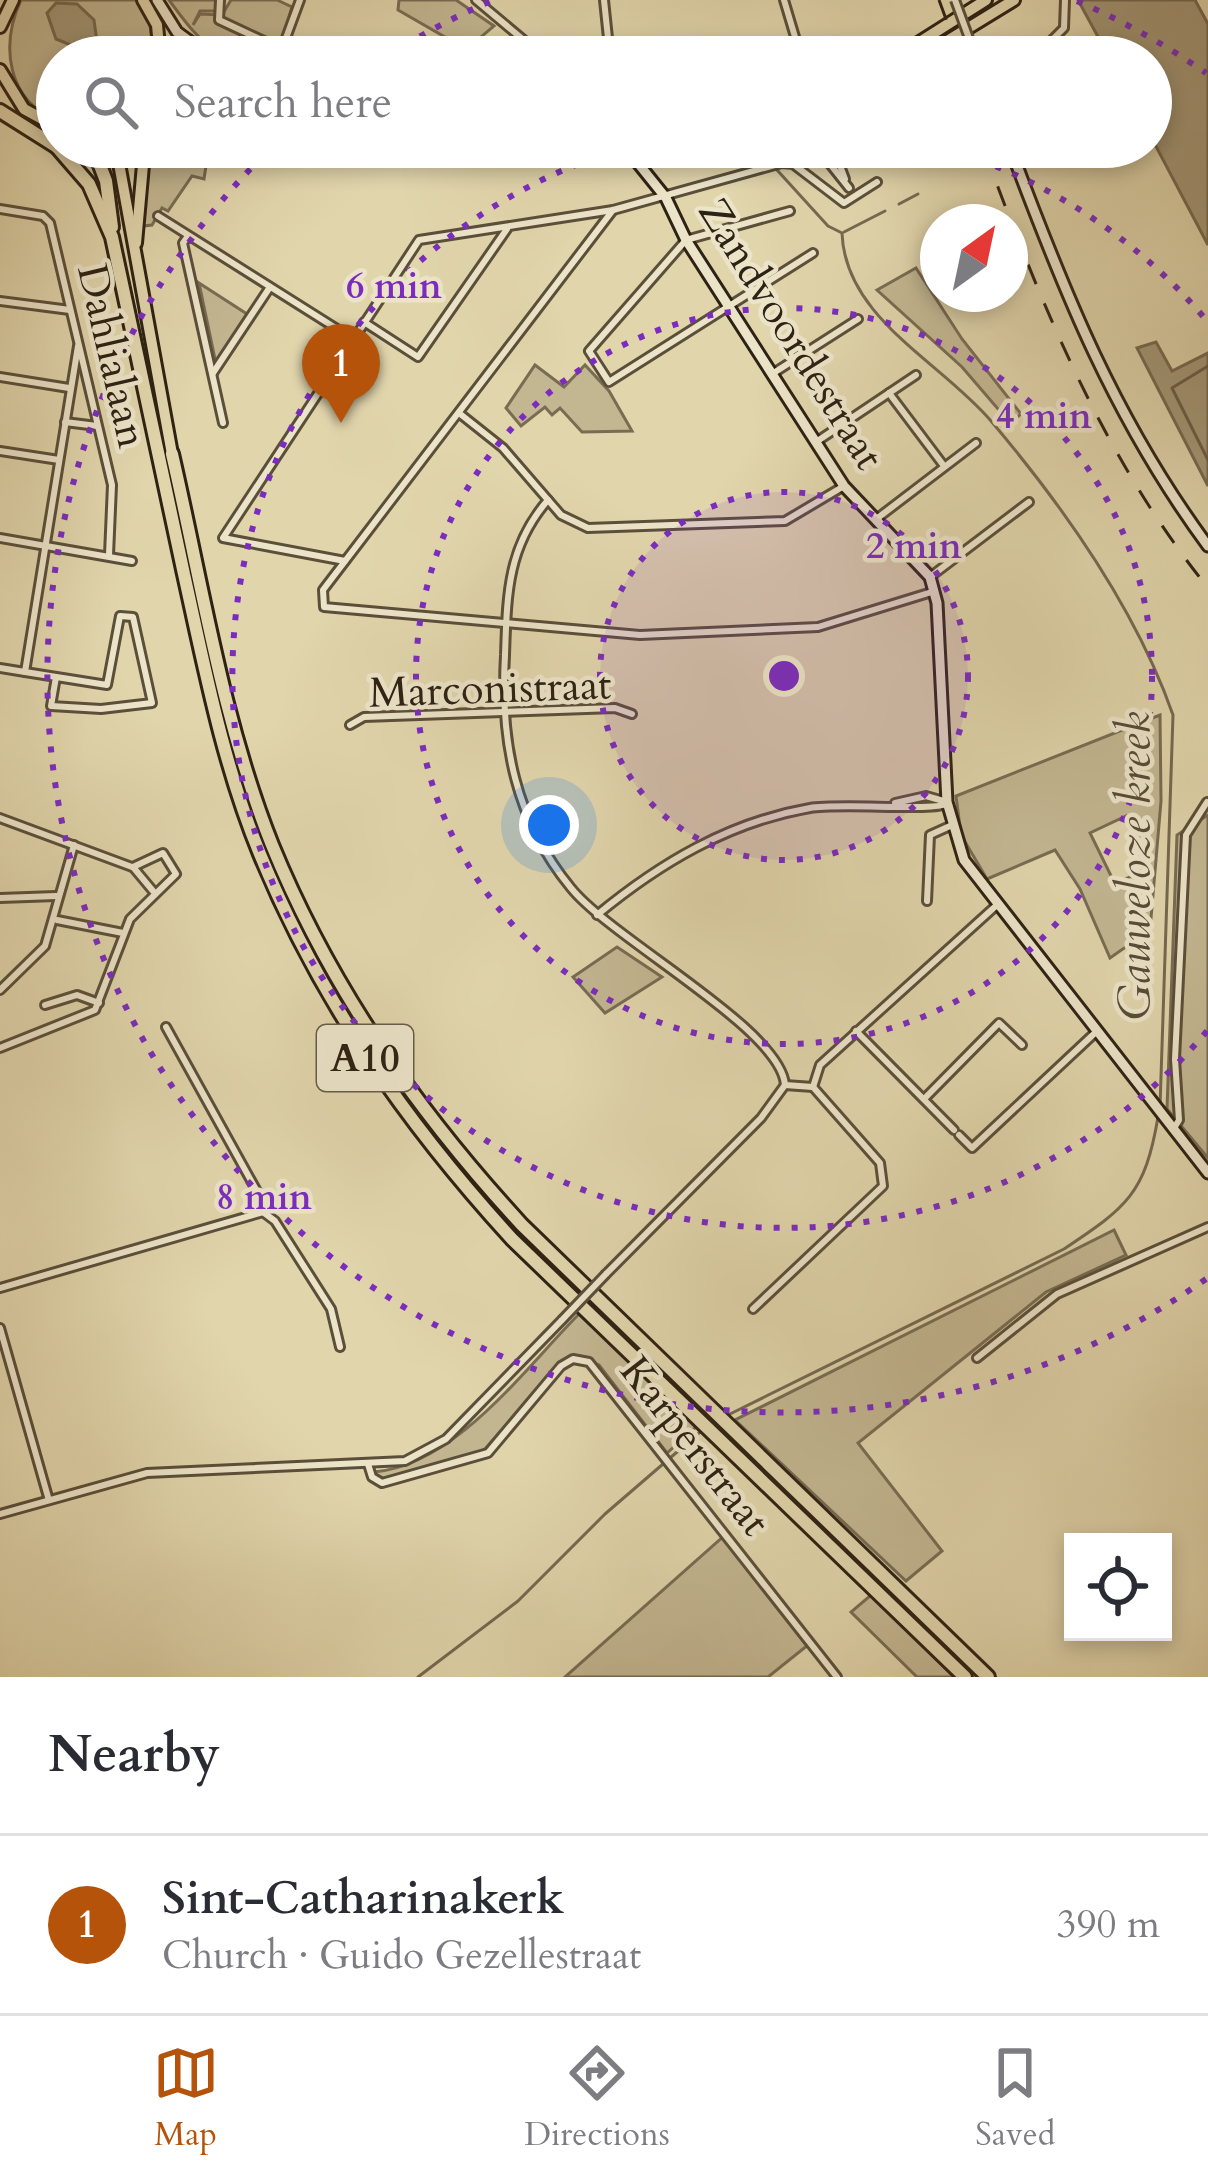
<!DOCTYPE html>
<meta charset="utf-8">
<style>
body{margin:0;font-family:Cardo,serif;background:#f7f7f7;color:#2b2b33}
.controls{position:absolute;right:36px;bottom:36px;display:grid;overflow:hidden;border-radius:0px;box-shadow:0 6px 18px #0003}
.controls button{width:108px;height:108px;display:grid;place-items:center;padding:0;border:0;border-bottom:3px solid #e1e1e2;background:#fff;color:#2b2b33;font:60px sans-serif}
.compass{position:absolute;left:920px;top:204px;width:108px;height:108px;border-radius:50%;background:#fff;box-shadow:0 6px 18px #0003;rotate:33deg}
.you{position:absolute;left:549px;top:825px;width:42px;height:42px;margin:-30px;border:9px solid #fff;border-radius:50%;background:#1a73e8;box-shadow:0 0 0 18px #1a73e833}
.badge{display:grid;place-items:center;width:78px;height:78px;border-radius:50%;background:#b45309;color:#fff;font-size:39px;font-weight:700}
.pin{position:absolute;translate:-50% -99px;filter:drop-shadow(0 3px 6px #0008)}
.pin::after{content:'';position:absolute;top:63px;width:42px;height:36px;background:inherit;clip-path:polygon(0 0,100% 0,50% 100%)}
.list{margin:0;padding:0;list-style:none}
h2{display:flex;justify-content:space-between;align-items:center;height:156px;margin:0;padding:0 48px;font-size:51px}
h2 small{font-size:39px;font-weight:400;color:#7c7c81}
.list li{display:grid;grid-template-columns:78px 1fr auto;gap:36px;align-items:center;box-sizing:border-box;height:180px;padding:0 48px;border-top:3px solid #e1e1e2}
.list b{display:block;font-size:45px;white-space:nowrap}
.list p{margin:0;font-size:39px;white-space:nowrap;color:#7c7c81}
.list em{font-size:39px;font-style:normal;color:#7c7c81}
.icon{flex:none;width:66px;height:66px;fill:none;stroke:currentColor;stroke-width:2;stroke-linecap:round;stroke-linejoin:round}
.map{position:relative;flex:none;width:1208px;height:1677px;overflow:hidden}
.search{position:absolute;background:#fff;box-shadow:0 6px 18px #0003;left:36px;right:36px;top:36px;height:132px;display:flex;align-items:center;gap:30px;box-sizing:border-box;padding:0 42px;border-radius:66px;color:#7c7c81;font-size:45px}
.sheet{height:336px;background:#fff}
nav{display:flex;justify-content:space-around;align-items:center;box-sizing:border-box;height:168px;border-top:3px solid #e1e1e2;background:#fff;font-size:33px;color:#7c7c81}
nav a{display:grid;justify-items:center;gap:6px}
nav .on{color:#b45309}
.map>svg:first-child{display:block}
.green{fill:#c3b792;stroke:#786c53;stroke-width:3;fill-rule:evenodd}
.water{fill:#a49878;stroke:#756950;stroke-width:3}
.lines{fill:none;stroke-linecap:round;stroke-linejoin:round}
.shore{stroke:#695d46;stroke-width:3}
.stream{stroke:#756950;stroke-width:3}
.street-casing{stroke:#5b4f3a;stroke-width:12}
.secondary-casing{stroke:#2e2214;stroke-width:15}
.primary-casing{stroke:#2e2214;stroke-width:16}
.highway-casing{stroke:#2e2214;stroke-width:18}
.street{stroke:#ece4c9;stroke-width:6}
.secondary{stroke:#ece4c9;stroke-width:9}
.primary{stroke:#e1d5ac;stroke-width:10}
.highway{stroke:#e1d5ac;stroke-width:12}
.rail{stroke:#2e2214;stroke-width:3;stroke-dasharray:21 21;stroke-linecap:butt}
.street-bridge-casing{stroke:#5b4f3a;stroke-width:12;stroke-linecap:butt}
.street-bridge{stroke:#ece4c9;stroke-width:6}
.ring{fill:none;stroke:#7b2cbf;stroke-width:6;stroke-dasharray:6 12}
.labels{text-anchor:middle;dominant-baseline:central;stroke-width:9;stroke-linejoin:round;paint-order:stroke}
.shield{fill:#ece4c9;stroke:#675c4a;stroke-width:3}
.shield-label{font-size:39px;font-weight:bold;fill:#2e2214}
.street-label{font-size:42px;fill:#2e2214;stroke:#ece4c9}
.water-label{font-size:45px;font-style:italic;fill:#574b37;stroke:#ece4c9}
.centre{fill:#7b2cbf;stroke:#ece4c9;stroke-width:6}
.ring-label{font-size:36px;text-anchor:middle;font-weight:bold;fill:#7b2cbf;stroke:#ece4c9;stroke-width:9;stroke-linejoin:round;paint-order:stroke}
</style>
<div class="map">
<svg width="1208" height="1677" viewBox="0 0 1208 1677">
<rect width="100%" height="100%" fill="#e1d5ac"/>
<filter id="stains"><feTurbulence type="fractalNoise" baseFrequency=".00167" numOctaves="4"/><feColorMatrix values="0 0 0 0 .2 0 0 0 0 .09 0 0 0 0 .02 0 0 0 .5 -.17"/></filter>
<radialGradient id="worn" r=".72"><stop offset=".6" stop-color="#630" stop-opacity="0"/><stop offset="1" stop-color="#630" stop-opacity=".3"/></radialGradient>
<g class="green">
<path d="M 21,0 L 137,0 L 150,24 L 154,57 L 57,57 L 57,121 C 7,100 0,46 21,0 Z"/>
<path d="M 169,0 L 218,0 L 215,11 L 200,11 L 193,25 L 200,14 L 222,15 L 231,0 L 277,0 L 292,7 L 277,57 C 212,57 206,50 169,0 Z"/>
<polygon points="399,0 456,0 494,26 460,55 447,47 450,40 398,10"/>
<polygon points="156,147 270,147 208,153 204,179 192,176 168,211 162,208 152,225 143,226 144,175"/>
<polygon points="916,268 962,339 1021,414 1010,423 962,367 877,290"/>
<polygon points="199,283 247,314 218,360 215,359"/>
<polygon points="535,365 564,387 585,365 609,391 632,431 582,432 560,408 552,415 545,407 521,426 506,408"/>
<path d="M 1160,715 L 1161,801 L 1150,930 L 1110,958 L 1080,889 L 1055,850 L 987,879 L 961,835 L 956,796 ZM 1126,816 L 1144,853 L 1142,871 L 1115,884 L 1090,833 Z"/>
<polygon points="1208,815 1208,1158 1167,1109 1177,835"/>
<polygon points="617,947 662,977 605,1013 573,977"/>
<polygon points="1114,1230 1126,1255 1046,1292 858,1443 942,1551 906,1581 735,1420"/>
<path d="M 580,1313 L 696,1427 L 667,1453 L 599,1365 L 575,1356 L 555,1368 L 479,1456 L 382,1480 L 375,1476 L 374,1472 C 456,1465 525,1368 580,1313 Z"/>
<polygon points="724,1536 808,1645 768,1677 565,1677"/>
<polygon points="871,1595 954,1677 917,1677 851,1612"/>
</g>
<g class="water">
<polygon points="1078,0 1195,0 1208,24 1208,245 1151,137 1151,57 1109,57"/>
<polygon points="56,3 77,4 94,20 99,57 80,57 76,47 56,39 47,13"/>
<polygon points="1156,342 1172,371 1208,353 1208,486 1137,348"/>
</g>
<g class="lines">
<polyline class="shore" points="1208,366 1172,388 1208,460"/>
<g class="stream">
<path d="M 756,147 L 828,226 L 842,233 C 845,318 941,362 991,421 C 1063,506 1136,609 1173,715 L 1160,1107"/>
<polyline points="899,204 918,194"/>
<polyline points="844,232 885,211"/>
<path d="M 730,1414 L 1064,1249 C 1127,1207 1145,1194 1158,1117"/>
<polyline points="418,1677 518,1601 605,1514 699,1433"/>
</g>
<defs>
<g id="street">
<polyline points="220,0 219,20 281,49"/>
<polyline points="476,0 544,57"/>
<polyline points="604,0 610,57"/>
<polyline points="784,0 801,57"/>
<polyline points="279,57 300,0"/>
<polyline points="1035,57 1064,28 1065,0"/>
<polyline points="833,147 845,179"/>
<polyline points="818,149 849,188"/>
<polyline points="0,209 43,216 50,223 112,485 109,555"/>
<polyline points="613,210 323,590 324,607 640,635 818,627 935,591"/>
<polyline points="790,211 686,240 589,351 609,382 813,253"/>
<polyline points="158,216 353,339"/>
<polyline points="188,236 183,243 223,423"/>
<polyline points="0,301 70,310"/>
<polyline points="364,322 418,357 507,229"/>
<polyline points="213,373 270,287"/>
<polyline points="772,374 858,319"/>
<polyline points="0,377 69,388"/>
<polyline points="889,393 944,466"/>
<polyline points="459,413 503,448 561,515 588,528 785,521 844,486"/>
<polyline points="65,422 97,426"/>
<polyline points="816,442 916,375"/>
<polyline points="0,451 59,460"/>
<path d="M 548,500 C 507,547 507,596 505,655 C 500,741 515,820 571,888 C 613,940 781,1029 785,1085"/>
<polyline points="875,520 976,443"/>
<polyline points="0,538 132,561"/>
<polyline points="345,561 223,538 419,240 613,210 782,163 793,164 844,203 877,182"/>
<polyline points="930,577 1029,502"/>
<polyline points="0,668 25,672 78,346"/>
<polyline points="25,672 107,685 120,616 133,617 152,703 101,709 51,706 56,677"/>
<polyline points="350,725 364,717 615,708 632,714"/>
<polyline points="895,803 926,796 947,802"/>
<polyline points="0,818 132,867"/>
<polyline points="0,898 56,896"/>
<polyline points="927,901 930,835 950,826"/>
<path d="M 597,915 C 660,863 729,822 810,808 C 837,803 936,811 945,804"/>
<polyline points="57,920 123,933"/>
<polyline points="0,990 45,946 74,845"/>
<polyline points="45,1005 77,995 99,1003"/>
<polyline points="166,1027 259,1195 263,1212"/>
<polyline points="856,1031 954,1130"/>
<polyline points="0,1048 95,1010 130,919 176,874 163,853 133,867 153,891"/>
<polyline points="785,1085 813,1087"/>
<polyline points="813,1087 820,1065 998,904"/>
<polyline points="924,1099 999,1023 1022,1045"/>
<polyline points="1173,1130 1179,1120 1175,1059 1186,835 1207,802"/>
<polyline points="959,1135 972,1148 1097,1031"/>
<polyline points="263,1212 275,1221 331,1309 340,1347"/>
<polyline points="606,1274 761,1118 785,1085"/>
<polyline points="0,1288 263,1212"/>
<polyline points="753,1309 883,1186 880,1163 813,1087"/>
<polyline points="0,1328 48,1497"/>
<polyline points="977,1358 1057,1294 1208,1227"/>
<polyline points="368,1464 372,1477 382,1483 488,1453 561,1366 573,1359 589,1362 837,1677"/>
<polyline points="0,1514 147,1473 405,1461 446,1439 562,1320"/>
</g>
<g id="secondary">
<polyline points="157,0 177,32 211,57"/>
<polyline points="625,147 666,198 686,240 844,486 930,577 937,603 947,802 964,860 1208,1173"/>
<path d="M 1010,147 C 1064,292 1115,420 1208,546"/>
</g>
<g id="primary">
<polyline points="143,0 157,25 160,57"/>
<polyline points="0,27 13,0"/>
<polyline points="160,42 191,57"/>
<polyline points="896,57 986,0"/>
<polyline points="921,57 1014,0"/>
<polyline points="0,70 24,109 57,127"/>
<polyline points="116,147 172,454"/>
<polyline points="807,147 821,147"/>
<polyline points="136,243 143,165 152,147"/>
</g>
<g id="highway">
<polyline points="0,111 57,147"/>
<path d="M 57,147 L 89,184 L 112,237 C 136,350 160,462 184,574 C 205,669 223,764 260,854 C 320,1000 406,1123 512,1239 L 965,1677"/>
<polyline points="93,147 106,181 112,227"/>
<path d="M 172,454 C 202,584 222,720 272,845 C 331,989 418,1112 522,1225 L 988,1677"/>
</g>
</defs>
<use href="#street" class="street-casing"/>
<use href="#secondary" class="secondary-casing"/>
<use href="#primary" class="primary-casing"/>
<use href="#highway" class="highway-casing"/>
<use href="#street" class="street"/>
<use href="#secondary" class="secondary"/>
<use href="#primary" class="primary"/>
<use href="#highway" class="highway"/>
<g class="rail">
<polyline points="939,0 960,57"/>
<path d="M 983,147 C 1041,304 1102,456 1208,588"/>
</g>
<defs>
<g id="street-bridge">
<polyline points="955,0 974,52"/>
<polyline points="562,1320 606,1274"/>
</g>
</defs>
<use href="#street-bridge" class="street-bridge-casing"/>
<use href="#street-bridge" class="street-bridge"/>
</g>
<circle cx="784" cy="676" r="184" fill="#7b2cbf" fill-opacity=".12"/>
<g class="ring">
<circle cx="784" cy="676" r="184"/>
<circle cx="784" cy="676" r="368"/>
<path d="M1207 1031A552 552 0 1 1 623 148M945 148A552 552 0 0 1 1207 321"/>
<path d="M1206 1279A736 736 0 0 1 268 151M389 55A736 736 0 0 1 491 1M1077 1A736 736 0 0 1 1206 73"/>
</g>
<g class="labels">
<rect class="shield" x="317" y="1025" width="96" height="66" rx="9"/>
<g class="shield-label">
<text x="365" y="1058">A10</text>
</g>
<g class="street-label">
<text transform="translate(791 334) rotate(58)">Zandvoordestraat</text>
<text transform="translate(112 356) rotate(77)">Dahlialaan</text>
<text transform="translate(490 689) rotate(-2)">Marconistraat</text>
<text transform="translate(695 1446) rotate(52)">Karperstraat</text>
</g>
<g class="water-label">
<text transform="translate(1134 866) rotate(-90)">Gauweloze kreek</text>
</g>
</g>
<circle cx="784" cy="676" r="18" class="centre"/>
<g class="ring-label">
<text x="394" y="298">6 min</text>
<text x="1044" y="428">4 min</text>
<text x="914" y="558">2 min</text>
<text x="264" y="1209">8 min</text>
</g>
<rect width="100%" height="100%" filter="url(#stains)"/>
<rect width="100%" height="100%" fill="url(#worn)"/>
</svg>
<div class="controls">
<button><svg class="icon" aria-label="locate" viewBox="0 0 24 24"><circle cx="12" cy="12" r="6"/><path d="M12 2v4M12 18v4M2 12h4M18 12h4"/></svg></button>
</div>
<svg class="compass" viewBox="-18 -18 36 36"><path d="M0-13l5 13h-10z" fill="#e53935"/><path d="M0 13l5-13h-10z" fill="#7c7c81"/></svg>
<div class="you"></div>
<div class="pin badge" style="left:341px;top:423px">1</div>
<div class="search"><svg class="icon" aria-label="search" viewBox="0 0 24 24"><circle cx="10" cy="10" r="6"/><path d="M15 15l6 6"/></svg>Search here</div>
</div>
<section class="sheet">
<h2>Nearby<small></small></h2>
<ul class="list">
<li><span class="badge">1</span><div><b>Sint-Catharinakerk</b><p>Church · Guido Gezellestraat</p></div><em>390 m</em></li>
</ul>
</section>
<nav>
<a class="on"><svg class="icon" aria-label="map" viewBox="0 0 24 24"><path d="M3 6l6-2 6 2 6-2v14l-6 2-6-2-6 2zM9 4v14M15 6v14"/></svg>Map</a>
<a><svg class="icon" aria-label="directions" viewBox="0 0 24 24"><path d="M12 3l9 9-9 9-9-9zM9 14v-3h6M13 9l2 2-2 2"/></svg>Directions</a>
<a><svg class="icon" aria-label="saved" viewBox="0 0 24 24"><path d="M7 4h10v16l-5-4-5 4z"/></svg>Saved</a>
</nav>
